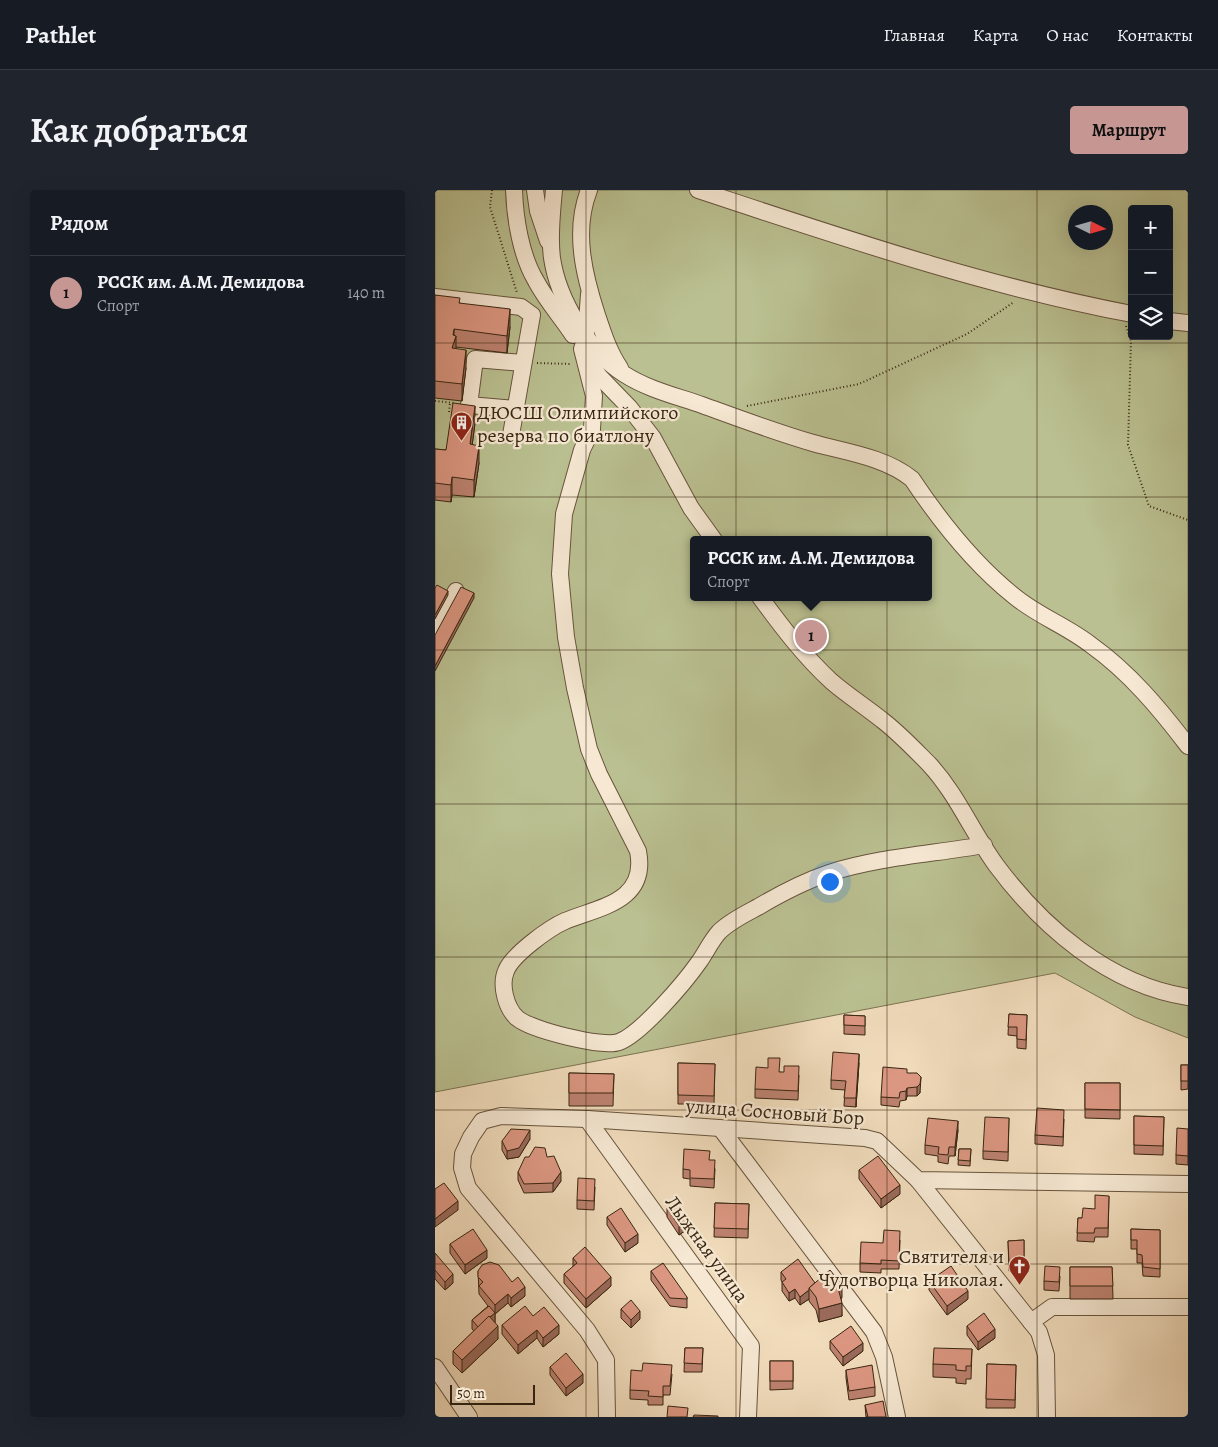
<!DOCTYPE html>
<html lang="ru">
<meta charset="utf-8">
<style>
body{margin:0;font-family:Alegreya,serif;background:#20242c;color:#f1f3f6}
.controls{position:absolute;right:15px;top:15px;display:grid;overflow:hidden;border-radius:5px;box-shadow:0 5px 20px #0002}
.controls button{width:45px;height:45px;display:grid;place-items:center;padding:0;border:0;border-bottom:1px solid #363941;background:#171b24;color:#f1f3f6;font:25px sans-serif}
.compass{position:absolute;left:633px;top:15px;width:45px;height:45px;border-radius:50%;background:#171b24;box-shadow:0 5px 20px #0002;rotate:95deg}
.scale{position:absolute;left:15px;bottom:12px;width:85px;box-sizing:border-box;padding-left:5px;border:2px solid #392611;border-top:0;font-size:14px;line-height:18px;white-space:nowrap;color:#392611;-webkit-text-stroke:4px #f6e8d3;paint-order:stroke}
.you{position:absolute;left:394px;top:691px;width:18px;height:18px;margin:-12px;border:4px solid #fff;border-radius:50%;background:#1a73e8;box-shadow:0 0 0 8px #1a73e833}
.badge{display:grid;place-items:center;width:32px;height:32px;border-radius:50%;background:#c59692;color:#111;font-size:16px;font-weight:700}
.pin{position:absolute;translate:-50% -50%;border:2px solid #fff;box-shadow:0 1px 5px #0006}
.popup{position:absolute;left:255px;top:346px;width:242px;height:65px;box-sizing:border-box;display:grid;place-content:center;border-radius:5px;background:#171b24;filter:drop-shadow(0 1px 4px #0005);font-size:16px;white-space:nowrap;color:#9ea1a6}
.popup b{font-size:19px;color:#f1f3f6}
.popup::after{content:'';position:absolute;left:50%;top:100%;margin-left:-10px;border:10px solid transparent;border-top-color:#171b24}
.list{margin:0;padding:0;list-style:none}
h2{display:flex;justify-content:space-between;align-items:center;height:65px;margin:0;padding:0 20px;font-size:21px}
h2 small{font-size:16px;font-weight:400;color:#9ea1a6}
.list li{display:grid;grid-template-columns:32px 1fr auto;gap:15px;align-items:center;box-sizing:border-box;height:75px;padding:0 20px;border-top:1px solid #363941}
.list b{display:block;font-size:19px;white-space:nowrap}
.list p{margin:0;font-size:16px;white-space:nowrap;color:#9ea1a6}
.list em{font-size:16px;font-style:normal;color:#9ea1a6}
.icon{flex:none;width:28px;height:28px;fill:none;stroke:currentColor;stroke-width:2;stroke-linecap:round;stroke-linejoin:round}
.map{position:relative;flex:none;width:753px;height:1227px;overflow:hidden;border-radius:5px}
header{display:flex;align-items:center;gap:30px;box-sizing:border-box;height:70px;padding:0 25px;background:#171b24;border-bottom:1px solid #363941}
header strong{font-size:24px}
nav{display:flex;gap:28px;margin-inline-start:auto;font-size:18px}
.intro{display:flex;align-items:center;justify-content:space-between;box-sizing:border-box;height:120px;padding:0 30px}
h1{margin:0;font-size:35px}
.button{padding:12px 22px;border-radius:5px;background:#c59692;color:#111;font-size:18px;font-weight:700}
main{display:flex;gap:30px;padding:0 30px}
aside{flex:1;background:#171b24;border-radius:5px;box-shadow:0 5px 20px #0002}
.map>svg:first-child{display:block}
.green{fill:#bac091;stroke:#7a7351;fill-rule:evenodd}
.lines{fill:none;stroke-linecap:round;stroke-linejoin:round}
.minor-casing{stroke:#67543c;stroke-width:18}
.path{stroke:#392611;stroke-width:2;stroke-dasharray:1 2.5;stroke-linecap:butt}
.minor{stroke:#f6e8d3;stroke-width:16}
.wall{fill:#bd8270;stroke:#392611}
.shaded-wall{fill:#9a6a5b;stroke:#392611}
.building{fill:#dc9782;stroke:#392611}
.grid{fill:none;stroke:#392611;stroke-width:1;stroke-opacity:0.55}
.labels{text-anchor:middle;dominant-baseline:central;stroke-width:4.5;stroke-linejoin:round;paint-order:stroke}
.poi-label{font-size:20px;fill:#392611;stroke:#f6e8d3;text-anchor:start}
.street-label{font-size:20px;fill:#392611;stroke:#f6e8d3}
</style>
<header>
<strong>Pathlet</strong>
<nav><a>Главная</a><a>Карта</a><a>О нас</a><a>Контакты</a></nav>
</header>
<div class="intro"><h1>Как добраться</h1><a class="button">Маршрут</a></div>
<main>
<aside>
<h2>Рядом<small></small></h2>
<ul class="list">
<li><span class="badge">1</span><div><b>РССК им. А.М. Демидова</b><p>Спорт</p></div><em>140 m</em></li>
</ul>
</aside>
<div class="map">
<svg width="753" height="1227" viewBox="0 0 753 1227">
<rect width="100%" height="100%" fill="#f1dcbc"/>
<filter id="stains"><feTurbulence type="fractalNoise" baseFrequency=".004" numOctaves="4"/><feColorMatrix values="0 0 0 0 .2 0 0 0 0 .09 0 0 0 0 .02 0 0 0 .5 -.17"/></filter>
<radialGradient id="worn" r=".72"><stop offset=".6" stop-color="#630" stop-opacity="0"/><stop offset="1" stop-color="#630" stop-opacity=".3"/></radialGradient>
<path class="green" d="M 0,0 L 753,0 L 753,848 L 700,827 L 620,783 L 0,902 ZM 697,19 L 734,19 L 734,146 L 697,146 ZM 640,22 L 670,22 L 670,52 L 640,52 ZM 258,350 L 494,350 L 494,407 L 258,407 Z"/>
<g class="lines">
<defs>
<g id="minor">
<path d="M 79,0 C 80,29 86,66 101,91 C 111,110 126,127 138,145"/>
<polyline points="100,0 103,21 113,51"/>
<path d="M 119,0 C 117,22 114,46 117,68 C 123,109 154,162 189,184 C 212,199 241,206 267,215 C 303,228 340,242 378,253 C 410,262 450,267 477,289 C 505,331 539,374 579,406 C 603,426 632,436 656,455 C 694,482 725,519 753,556"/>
<path d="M 154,0 C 138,41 149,85 162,125 C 168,143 174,162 185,178"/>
<path d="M 263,0 C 406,47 549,96 697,124"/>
<path d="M 154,104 L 151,146 L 147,159 L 159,206 L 157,239 L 147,260 L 129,324 L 125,384 L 131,447 L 140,498 L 154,559 L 164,584 L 203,661 C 213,712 164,717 130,731 C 114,738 77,765 71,781 C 65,795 71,818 82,828 C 96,840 168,858 184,852 C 206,844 250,792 264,772 C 271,762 276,751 284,742 C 295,731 310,724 323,717 C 345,704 370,691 394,683 C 444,667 498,664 549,655"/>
<polyline points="0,107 86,117 97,125 76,245"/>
<polyline points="734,131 753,133"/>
<polyline points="154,170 164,186 194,217 218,248 256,318 279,350"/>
<polyline points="81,219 34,215 40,169 88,173"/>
<path d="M 325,407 C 347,437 369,466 396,491 C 412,505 431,517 447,530 C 464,543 479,559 494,574 C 522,604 537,642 561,675 C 607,737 674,795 753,807"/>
<polyline points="0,439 21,401"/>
<polyline points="152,929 316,1156 313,1227"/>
<polyline points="286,939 439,1142 449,1167 462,1227"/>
<polyline points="483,990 604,1142 611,1165 612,1227"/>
<polyline points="596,1132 617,1117 753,1117"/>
<polyline points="0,1177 34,1227"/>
<polyline points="172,1227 171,1170 152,1140 33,998 27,978 28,964 36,947 47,931 66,926 152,929 430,948 442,951 483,990 753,994"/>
</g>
</defs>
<use href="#minor" class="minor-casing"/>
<g class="path">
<polyline points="57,0 55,17 82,103"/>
<polyline points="691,136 696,151 693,255 714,316 753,330"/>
<polyline points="102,173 137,174"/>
<polyline points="0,211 19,213"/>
<polyline points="312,216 424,194 532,144 579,112"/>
<polyline points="14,222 15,213"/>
</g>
<use href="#minor" class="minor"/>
</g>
<g class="wall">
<polygon points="0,105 25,113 75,137 72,163 21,157 21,159 31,178 27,211 0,208"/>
<polygon points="40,233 37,255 44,273 39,307 17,305 16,312 0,310 0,259 11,260"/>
<polygon points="574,824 592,825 591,859 582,858 582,846 573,845"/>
<polygon points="409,825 430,826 430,845 409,844"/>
<polygon points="243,873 280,874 279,914 243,914"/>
<polygon points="424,873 421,917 409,916 410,900 396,899 396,890"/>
<polygon points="746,875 753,875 753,899 746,900"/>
<polygon points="344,882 364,885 363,910 320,908 320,899"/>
<polygon points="134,883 179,884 178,916 134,916"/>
<polygon points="482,883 485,903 482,906 472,906 471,910 465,911 464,917 446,915 446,907"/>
<polygon points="650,893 685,893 685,929 650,928"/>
<polygon points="699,926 729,927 728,965 699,964"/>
<polygon points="574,928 573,971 548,969 548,961"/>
<polygon points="629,929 628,956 600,954 600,945"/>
<polygon points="753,939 753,975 741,974 741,965"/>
<polygon points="523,940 520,966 514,966 513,974 503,972 503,966 490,964 490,955"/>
<polygon points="95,949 84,967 72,969 67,960 67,951"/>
<polygon points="524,959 536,959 535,976 523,975"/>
<polygon points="112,967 126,991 118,1002 89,1003 83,990 83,982"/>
<polygon points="275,970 280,979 279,998 255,996 255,989 248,988 248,979"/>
<polygon points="424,980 465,1004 446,1018 424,989"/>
<polygon points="160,997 159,1020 142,1019 142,1010"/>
<polygon points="674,1006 673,1047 660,1047 659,1052 642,1051 643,1028 647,1028 660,1019"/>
<polygon points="280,1013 314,1014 313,1048 279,1047"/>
<polygon points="232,1018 254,1038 244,1045 232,1027"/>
<polygon points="172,1027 203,1053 190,1062 172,1035"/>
<polygon points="696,1039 725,1040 725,1087 708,1086 707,1073 702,1073 702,1059 696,1059"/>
<polygon points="465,1050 464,1079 446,1079 446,1083 425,1082 425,1073 448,1053"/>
<polygon points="589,1050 589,1081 574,1081 573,1051"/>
<polygon points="15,1054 52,1068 30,1084 15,1063"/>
<polygon points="0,1063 18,1093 10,1100 0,1089"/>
<polygon points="138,1068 176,1096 151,1118 129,1093 129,1084 138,1077"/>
<polygon points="635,1077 677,1077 678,1109 635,1109"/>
<polygon points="43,1081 77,1092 90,1106 76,1117 73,1113 60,1124 60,1132 63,1149 27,1183 18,1174 18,1161 39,1141 37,1139 37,1130 53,1116 44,1104"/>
<polygon points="216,1081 252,1107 252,1118 235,1116 216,1090"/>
<polygon points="346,1082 380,1093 407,1108 406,1109 407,1126 384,1132 381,1120 374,1111 374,1109 365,1115 360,1108 354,1111 347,1101 347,1092 346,1090"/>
<polygon points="625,1086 624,1101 609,1100 609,1091"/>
<polygon points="494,1091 533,1109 512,1125 494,1100"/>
<polygon points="186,1119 205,1129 196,1138 186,1128"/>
<polygon points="98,1126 124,1144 108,1157 102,1148 83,1164 67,1144 67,1135"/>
<polygon points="532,1136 560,1148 543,1160 532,1145"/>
<polygon points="395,1151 428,1161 408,1176 395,1159"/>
<polygon points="250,1158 268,1158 267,1182 249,1182"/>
<polygon points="537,1159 536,1189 531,1189 531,1194 521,1193 521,1188 498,1187 498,1174"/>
<polygon points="335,1171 358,1171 358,1199 335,1200"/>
<polygon points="552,1174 581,1175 580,1218 551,1218"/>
<polygon points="115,1177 148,1193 131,1206 115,1185"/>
<polygon points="411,1180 440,1197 440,1206 414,1210 411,1188"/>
<polygon points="237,1184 235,1205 228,1205 228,1215 213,1215 213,1210 195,1209 195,1200"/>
<polygon points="430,1215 451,1227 431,1227"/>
</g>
<g class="shaded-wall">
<polygon points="75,119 75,137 72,163 72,146"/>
<polygon points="19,139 19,152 21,146 21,163 17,158"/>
<polygon points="31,160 31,178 27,211 27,194"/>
<polygon points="40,216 40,233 35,272 35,254"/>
<polygon points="44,256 44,273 39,307 39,290"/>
<polygon points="17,287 17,305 16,312 16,295"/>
<polygon points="13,401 13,405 0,429 0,425"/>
<polygon points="39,403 39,408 0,481 0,476"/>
<polygon points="424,864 424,873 421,917 421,908"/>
<polygon points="486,887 485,903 482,906 482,897"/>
<polygon points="472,898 472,906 471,910 471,901"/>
<polygon points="523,931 523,940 520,966 520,957"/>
<polygon points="95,940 95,949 84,967 72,969 72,961"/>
<polygon points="126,982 126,991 118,1002 118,993"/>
<polygon points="465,995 465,1004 446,1018 446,1009"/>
<polygon points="23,1011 23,1020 0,1037 0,1029"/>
<polygon points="254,1030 254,1038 244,1045 244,1036"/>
<polygon points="203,1044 203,1053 190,1062 190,1053"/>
<polygon points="52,1060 52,1068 30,1084 30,1075"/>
<polygon points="18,1084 18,1093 10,1100 10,1092"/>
<polygon points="176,1087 176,1096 151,1118 151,1109"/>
<polygon points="407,1095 407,1108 403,1111 403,1098"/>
<polygon points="90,1097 90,1106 76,1117 76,1108"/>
<polygon points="360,1099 360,1108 354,1111 354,1103"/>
<polygon points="374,1100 374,1109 365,1115 365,1107"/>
<polygon points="533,1101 533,1109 512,1125 512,1116"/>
<polygon points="73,1104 73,1113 60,1124 60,1132 43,1137 60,1123 60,1115"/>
<polygon points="407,1113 407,1126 384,1132 384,1119"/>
<polygon points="205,1121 205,1129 196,1138 196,1130"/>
<polygon points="124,1135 124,1144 108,1157 108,1148"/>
<polygon points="63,1136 63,1149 27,1183 27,1170"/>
<polygon points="560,1139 560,1148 543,1160 543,1152"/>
<polygon points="102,1140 102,1148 83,1164 83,1155"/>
<polygon points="428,1153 428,1161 408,1176 408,1167"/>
<polygon points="148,1184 148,1193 131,1206 131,1198"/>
</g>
<g class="building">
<polygon points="0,105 25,108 24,113 75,119 72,146 19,139 18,145 21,146 17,158 31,160 27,194 0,191"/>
<polygon points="18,213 40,216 35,254 44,256 39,290 17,287 16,295 0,293 0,259 11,260"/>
<polygon points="2,395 13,401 0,425 0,398"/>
<polygon points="26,397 39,403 0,476 0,445"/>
<polygon points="574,824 592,825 591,850 582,849 582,837 573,837"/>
<polygon points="409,825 430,826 430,836 409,835"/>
<polygon points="398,862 424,864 421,908 409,908 411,891 396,890"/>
<polygon points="333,868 345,868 344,882 349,882 349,876 364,876 363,901 320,899 321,877 333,878"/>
<polygon points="243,873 280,874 279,906 243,905"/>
<rect x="746" y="875" width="7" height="16"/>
<polygon points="448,877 472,879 472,883 482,883 486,887 485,894 482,897 472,898 471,901 465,902 464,908 446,907"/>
<polygon points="134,883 179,884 178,903 134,903"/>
<polygon points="650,893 685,893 685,920 650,919"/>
<polygon points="602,918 629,920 628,947 600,945"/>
<polygon points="699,926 729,927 728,956 699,955"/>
<polygon points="550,927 574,928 573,962 548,961"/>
<polygon points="493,928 523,931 520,957 514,957 513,965 503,964 504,957 490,955"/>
<polygon points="742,938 753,939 753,966 741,965"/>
<polygon points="76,939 95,940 84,958 72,961 67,951"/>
<polygon points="100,957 110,958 112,967 119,966 126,982 118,993 89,994 83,982 90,967 94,967"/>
<polygon points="249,959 275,961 274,970 280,970 279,989 255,988 255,980 248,979"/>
<polygon points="524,959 536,959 535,971 523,970"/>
<polygon points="443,966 465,995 446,1009 424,980"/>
<polygon points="143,988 160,989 159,1011 142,1010"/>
<polygon points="9,993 23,1011 0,1029 0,999"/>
<polygon points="660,1005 674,1006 673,1038 660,1038 659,1043 642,1043 643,1028 647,1028 648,1018 660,1019"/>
<polygon points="242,1012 254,1030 244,1036 232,1018"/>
<polygon points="280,1013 314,1014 313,1039 279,1038"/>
<polygon points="186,1018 203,1044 190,1053 172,1027"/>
<polygon points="38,1039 52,1060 30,1075 15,1054"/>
<polygon points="696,1039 725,1040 725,1079 708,1077 707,1065 702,1064 702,1050 696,1050"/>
<polygon points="449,1040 465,1041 464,1071 446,1070 446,1074 425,1073 426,1052 448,1053"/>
<polygon points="589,1050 589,1072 574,1072 573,1051"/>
<polygon points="150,1057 176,1087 151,1109 129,1084 142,1073 138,1068"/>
<polygon points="0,1063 18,1084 10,1092 0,1080"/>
<polygon points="363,1069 380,1093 374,1098 374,1100 365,1107 360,1099 354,1103 347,1092 351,1089 346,1082"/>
<polygon points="55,1072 64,1075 77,1092 83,1087 90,1097 76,1108 73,1104 60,1115 44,1096 48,1092 43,1087 43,1081 47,1075"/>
<polygon points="228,1073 252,1107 252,1109 235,1108 216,1081"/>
<polygon points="516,1076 533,1101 512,1116 494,1091"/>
<polygon points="610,1076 625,1077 624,1092 609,1091"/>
<polygon points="635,1077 677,1077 678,1096 635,1096"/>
<polygon points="395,1080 407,1095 403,1098 407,1113 384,1119 381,1107 374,1098"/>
<polygon points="196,1110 205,1121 196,1130 186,1119"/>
<polygon points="54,1116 60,1123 55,1127 54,1126 43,1137 37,1130"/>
<polygon points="90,1116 98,1126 109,1117 124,1135 108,1148 102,1140 83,1155 67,1135"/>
<polygon points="549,1123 560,1139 543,1152 532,1136"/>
<polygon points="54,1126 63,1136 27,1170 18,1161"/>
<polygon points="416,1136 428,1153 408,1167 395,1151"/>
<polygon points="250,1158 268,1158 267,1174 249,1173"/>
<polygon points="499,1158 537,1159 536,1176 531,1176 531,1181 521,1180 521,1175 498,1174"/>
<polygon points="131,1163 148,1184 131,1198 115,1177"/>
<rect x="335" y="1171" width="23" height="20"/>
<polygon points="208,1173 237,1175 235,1196 228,1196 228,1207 213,1206 214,1201 195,1200 196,1180 207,1181"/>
<polygon points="552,1174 581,1175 580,1210 551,1209"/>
<polygon points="437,1175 440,1197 414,1201 411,1180"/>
<polygon points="448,1211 451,1227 433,1227 430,1215"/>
<polygon points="233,1216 253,1218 252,1227 232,1227"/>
<polygon points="259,1225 283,1226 283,1227 258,1227"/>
</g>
<path class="grid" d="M 151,0 L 151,1227M 301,0 L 301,1227M 452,0 L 452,1227M 602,0 L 602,1227M 0,153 L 753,153M 0,307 L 753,307M 0,460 L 753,460M 0,614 L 753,614M 0,767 L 753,767M 0,920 L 753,920M 0,1074 L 753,1074"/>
<defs>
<symbol id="building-pin" viewBox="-11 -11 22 30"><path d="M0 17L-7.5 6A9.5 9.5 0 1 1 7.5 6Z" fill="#8f2418" stroke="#f6e8d3"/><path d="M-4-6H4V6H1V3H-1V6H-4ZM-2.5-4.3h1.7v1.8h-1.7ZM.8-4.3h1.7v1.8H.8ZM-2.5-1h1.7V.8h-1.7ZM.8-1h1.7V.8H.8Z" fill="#fff"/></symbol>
<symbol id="church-pin" viewBox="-11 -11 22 30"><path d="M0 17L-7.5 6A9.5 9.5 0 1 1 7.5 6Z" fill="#8f2418" stroke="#f6e8d3"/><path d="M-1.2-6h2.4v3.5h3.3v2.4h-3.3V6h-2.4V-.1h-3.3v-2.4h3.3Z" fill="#fff"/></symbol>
</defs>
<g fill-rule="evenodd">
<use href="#building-pin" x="14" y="220" width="25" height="34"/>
<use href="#church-pin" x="572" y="1064" width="25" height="34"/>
</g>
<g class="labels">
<g class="poi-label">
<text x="42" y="222">ДЮСШ Олимпийского<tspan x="42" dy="23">резерва по биатлону</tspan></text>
<text x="569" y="1066" text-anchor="end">Святителя и<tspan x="569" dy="23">Чудотворца Николая.</tspan></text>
</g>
<g class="street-label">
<text transform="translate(340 922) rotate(4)">улица Сосновый Бор</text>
<text transform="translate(272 1059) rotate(54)">Лыжная улица</text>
</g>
</g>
<rect width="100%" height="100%" filter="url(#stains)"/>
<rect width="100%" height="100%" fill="url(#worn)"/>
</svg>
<div class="controls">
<button>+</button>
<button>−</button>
<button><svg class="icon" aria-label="layers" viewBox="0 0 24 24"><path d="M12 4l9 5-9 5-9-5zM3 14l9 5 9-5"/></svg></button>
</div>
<svg class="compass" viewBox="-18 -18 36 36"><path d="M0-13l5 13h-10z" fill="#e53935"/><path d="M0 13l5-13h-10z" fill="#9ea1a6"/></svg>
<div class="scale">50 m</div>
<div class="you"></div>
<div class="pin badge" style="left:376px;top:446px">1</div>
<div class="popup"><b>РССК им. А.М. Демидова</b>Спорт</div>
</div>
</main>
